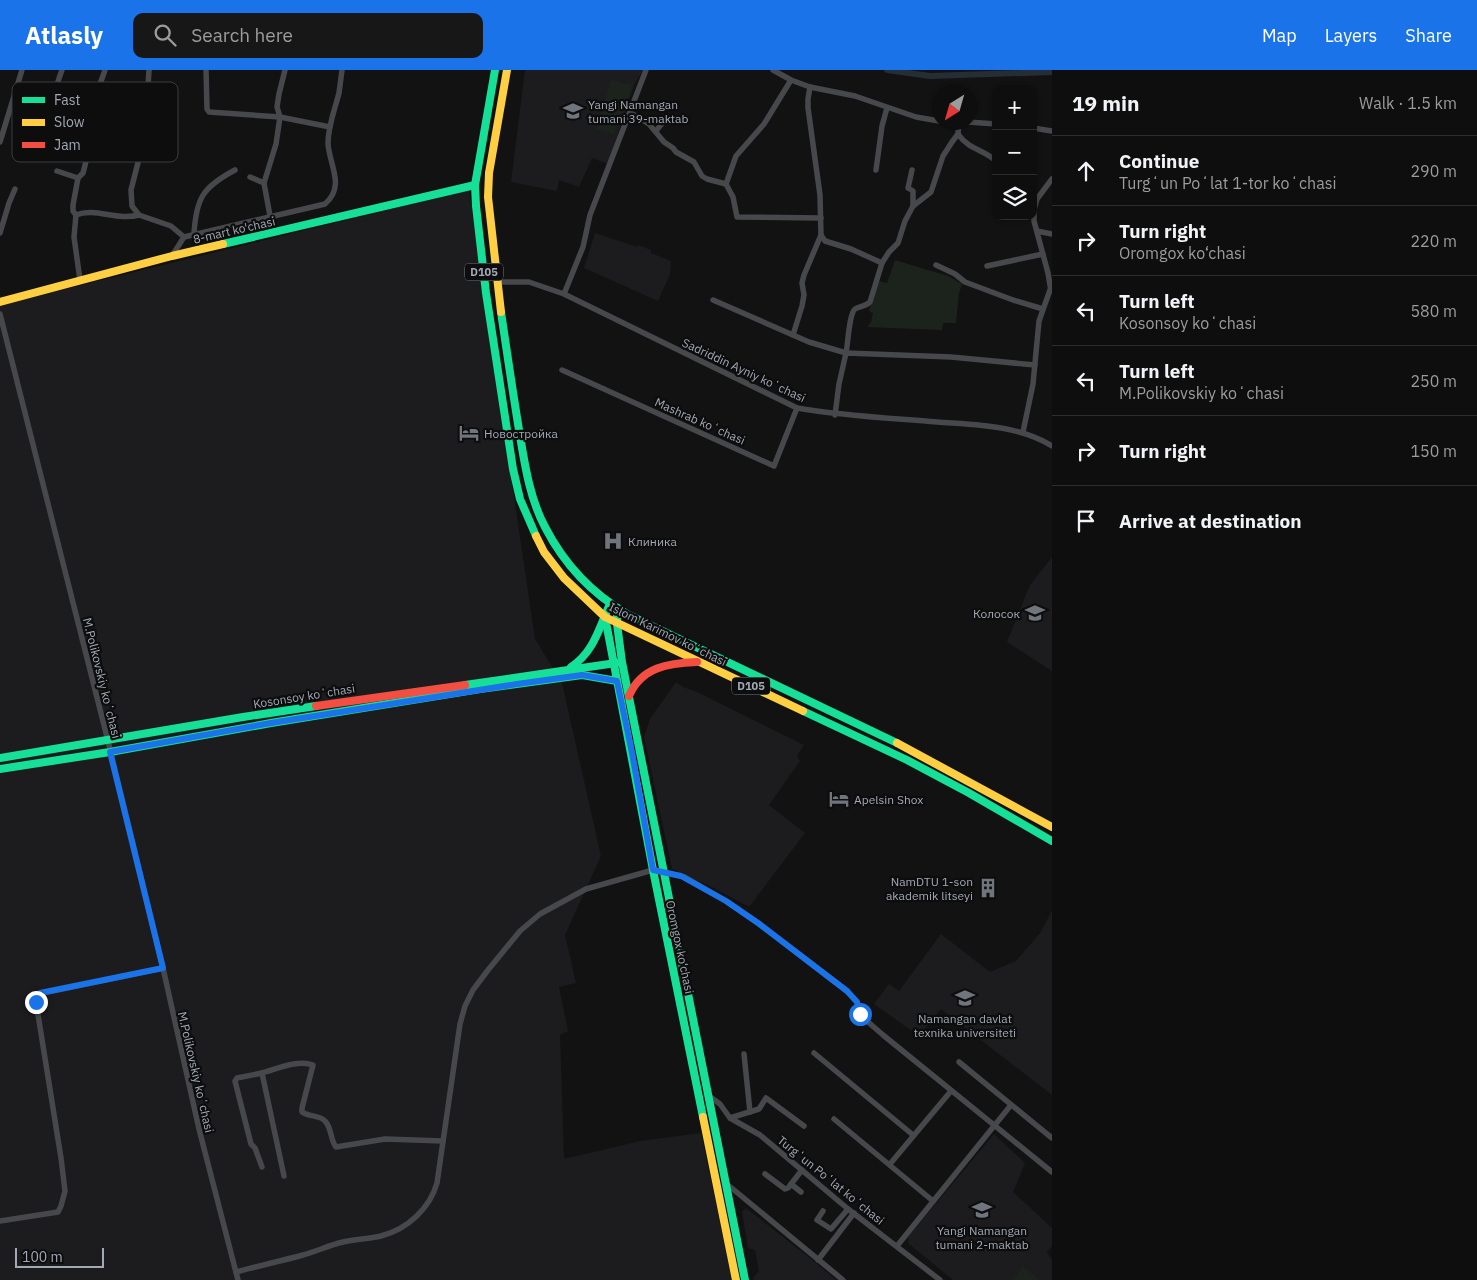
<!DOCTYPE html>
<meta charset="utf-8">
<style>
body{margin:0;font-family:"IBM Plex Sans",sans-serif;background:#171717;color:#f1f3f6}
.controls{position:absolute;right:15px;top:15px;display:grid;overflow:hidden;border-radius:10px;box-shadow:0 1px 4px #0004}
.controls button{width:45px;height:45px;display:grid;place-items:center;padding:0;border:0;border-bottom:1px solid #2e2e2e;background:#0e0e0e;color:#f1f3f6;font:25px sans-serif}
.compass{position:absolute;left:932px;top:15px;width:45px;height:45px;border-radius:50%;background:#0e0e0e;box-shadow:0 1px 4px #0004;rotate:217deg}
.scale{position:absolute;left:15px;bottom:12px;width:89px;box-sizing:border-box;padding-left:5px;border:2px solid #a2a9b5;border-top:0;font-size:14px;line-height:18px;white-space:nowrap;color:#a2a9b5;-webkit-text-stroke:4px #0d0d0e;paint-order:stroke}
.stop{position:absolute;width:15px;height:15px;margin:-11px;border:4px solid #1a73e8;border-radius:50%;background:#fff}
.stop.end{background:#1a73e8;border-color:#fff;box-shadow:0 1px 5px #0008}
.list{margin:0;padding:0;list-style:none}
h2{display:flex;justify-content:space-between;align-items:center;height:65px;margin:0;padding:0 20px;font-size:21px}
h2 small{font-size:16px;font-weight:400;color:#9b9c9e}
.list li{display:grid;grid-template-columns:32px 1fr auto;gap:15px;align-items:center;box-sizing:border-box;height:70px;padding:0 20px;border-top:1px solid #2e2e2e}
.list b{display:block;font-size:19px;white-space:nowrap}
.list p{margin:0;font-size:16px;white-space:nowrap;color:#9b9c9e}
.list em{font-size:16px;font-style:normal;color:#9b9c9e}
.icon{flex:none;width:28px;height:28px;fill:none;stroke:currentColor;stroke-width:2;stroke-linecap:round;stroke-linejoin:round}
.map{position:relative;flex:none;width:1052px;height:1210px;overflow:hidden}
header{display:flex;align-items:center;gap:30px;box-sizing:border-box;height:70px;padding:0 25px;background:#1a73e8;color:#fff}
header strong{font-size:24px}
nav{display:flex;gap:28px;margin-inline-start:auto;font-size:18px}
.search{width:350px;height:45px;background:#171717;display:flex;align-items:center;gap:12px;box-sizing:border-box;padding:0 18px;border-radius:10px;color:#9b9c9e;font-size:19px}
main{display:flex}
aside{flex:1;background:#0e0e0e}
.map>svg:first-child{display:block}
.built{fill:#1c1c1e}
.green{fill:#1c231c}
.lines{fill:none;stroke-linecap:round;stroke-linejoin:round}
.canal{stroke:#252e35;stroke-width:6}
.street{stroke:#46484b;stroke-width:5.5}
.fast{stroke:#16e098;stroke-width:8}
.slow{stroke:#ffcf43;stroke-width:8}
.jam{stroke:#f24e42;stroke-width:8}
.route{stroke:#1a73e8;stroke-width:6}
.labels{text-anchor:middle;dominant-baseline:central;stroke-width:4.5;stroke-linejoin:round;paint-order:stroke}
.shield{fill:#0d0d0e;stroke:#757a83;stroke-width:1}
.shield-label{font-size:11px;font-weight:bold;fill:#a2a9b5}
.poi-label{font-size:12px;fill:#a2a9b5;stroke:#0d0d0e;text-anchor:start}
.street-label{font-size:12px;fill:#a2a9b5;stroke:#0d0d0e}
.key{fill:#0d0d0e;stroke:#3a3c40;stroke-width:1}
.key-label{font-size:14px;fill:#a2a9b5}
</style>
<header>
<strong>Atlasly</strong>
<div class="search"><svg class="icon" aria-label="search" viewBox="0 0 24 24"><circle cx="10" cy="10" r="6"/><path d="M15 15l6 6"/></svg>Search here</div>
<nav><a>Map</a><a>Layers</a><a>Share</a></nav>
</header>
<main>
<div class="map">
<svg width="1052" height="1210" viewBox="0 0 1052 1210">
<rect width="100%" height="100%" fill="#121212"/>
<g class="built">
<polygon points="525,0 643,0 634,15 608,94 592,88 579,117 559,110 557,121 511,112"/>
<polygon points="469,120 535,569 562,613 601,786 565,865 576,913 559,917 568,961 560,965 564,1088 573,1087 640,1071 701,1063 732,1210 0,1210 0,235"/>
<polygon points="595,163 637,177 638,175 651,180 651,183 671,191 670,204 658,231 584,198"/>
<polygon points="1052,487 1052,601 1007,572 1030,515"/>
<polygon points="676,612 683,617 697,622 804,675 797,686 800,691 769,735 805,763 749,837 714,818 672,799 644,667 650,649"/>
<polygon points="1052,840 1052,1025 941,939 919,966 874,934 889,914 899,921 941,864 990,902 1016,891 1041,862"/>
<polygon points="994,1064 1025,1093 1013,1122 1052,1158 1052,1176 1047,1182 1052,1190 1052,1210 953,1210 909,1174 908,1167"/>
<polygon points="746,1138 815,1192 836,1210 754,1210 753,1208 759,1201 755,1180 748,1178 742,1142"/>
</g>
<g class="green">
<polygon points="611,10 632,15 621,54 600,48"/>
<polygon points="599,49 617,55 614,64 596,59"/>
<polygon points="895,190 948,206 962,214 959,223 956,253 943,253 942,260 867,257 871,252 873,243 869,241 879,211 887,213"/>
<polygon points="1023,1197 1038,1209 1037,1210 1013,1210"/>
</g>
<g class="lines">
<polyline class="canal" points="887,0 930,6 1052,2"/>
<g class="street">
<polyline points="149,0 145,65 131,120 132,136 139,145 171,156 184,167"/>
<polyline points="206,0 207,39 209,42 280,47 330,57"/>
<polyline points="773,0 791,10 810,17 855,26 916,47 939,51"/>
<polyline points="791,10 764,54 736,86 726,114 733,127 737,147 821,148"/>
<polyline points="631,43 649,54 664,72 673,78 676,82 694,92 702,106 707,109 726,114"/>
<polyline points="968,52 996,54"/>
<polyline points="1033,58 1052,61"/>
<path d="M 656,61 C 666,47 669,47 685,50"/>
<path d="M 958,64 C 969,80 983,79 996,91"/>
<path d="M 52,66 L 43,60 C 37,46 49,35 54,23 C 57,15 59,8 62,0"/>
<polyline points="0,72 22,0"/>
<polyline points="876,100 882,56 887,38"/>
<polyline points="912,100 908,118 913,121 913,136"/>
<polyline points="57,101 78,108"/>
<polyline points="250,107 264,113"/>
<path d="M 76,145 C 95,137 117,151 139,145"/>
<polyline points="270,146 264,113 276,74 280,47 277,37 279,24 285,0"/>
<polyline points="1037,161 1052,164"/>
<polyline points="0,163 9,133 15,119"/>
<path d="M 194,164 C 196,128 203,117 235,100"/>
<polyline points="821,165 825,171 851,179 882,193"/>
<path d="M 172,186 L 184,167 L 325,134 C 346,116 329,95 328,73 C 328,56 335,39 339,23 C 340,16 341,8 342,0"/>
<polyline points="936,195 955,204 965,212 1013,230 1043,239"/>
<polyline points="987,196 1043,184"/>
<polyline points="80,210 74,167 76,145 73,141 73,135 78,108 83,103 90,76 99,17 105,0"/>
<path d="M 497,212 L 529,212 L 564,224 L 797,338 C 843,346 890,348 937,352 C 976,355 1018,355 1052,376"/>
<polyline points="1051,221 1048,203 1034,151 1034,140 1037,129 1052,109"/>
<polyline points="564,224 583,177 590,145 646,0"/>
<path d="M 713,230 L 809,272 L 846,283 C 848,274 849,244 855,239 C 860,236 865,237 870,232 L 882,193 L 889,182 L 898,173 L 905,151 L 913,136 L 931,122 L 943,86 L 952,72 L 958,64 L 959,52"/>
<polyline points="0,244 108,671 163,898 199,1059 238,1210"/>
<polyline points="793,265 802,236 804,225 802,213 804,205 821,165 820,125 808,38 808,29 810,17"/>
<polyline points="562,300 774,396 797,338"/>
<polyline points="835,345 839,314 846,283 951,287 1035,295"/>
<polyline points="1023,362 1033,314 1039,251 1050,220"/>
<polyline points="814,983 913,1065"/>
<polyline points="744,984 750,1042"/>
<polyline points="959,992 1052,1068"/>
<polyline points="262,1003 237,1008 235,1011 251,1074 255,1078 262,1097"/>
<polyline points="709,1026 720,1034 730,1048 760,1065 848,1139 940,1210"/>
<polyline points="730,1048 759,1039 766,1028 804,1056"/>
<polyline points="834,1049 933,1131"/>
<polyline points="890,1094 951,1021"/>
<polyline points="765,1104 785,1119 788,1118 802,1100"/>
<path d="M 284,1106 L 262,1003 C 277,999 298,989 313,995 L 302,1038 L 302,1042 C 309,1047 320,1045 325,1051 C 332,1058 330,1070 336,1077 L 385,1069 L 443,1071"/>
<polyline points="791,1114 801,1122"/>
<polyline points="728,1115 843,1210"/>
<polyline points="823,1141 817,1150 831,1159 848,1139"/>
<polyline points="0,1151 58,1142 61,1136 65,1121 61,1088 36,932 36,927 43,923 163,898"/>
<polyline points="897,1176 1011,1035"/>
<polyline points="818,1190 854,1143"/>
<path d="M 236,1202 C 258,1196 281,1191 303,1185 C 317,1181 330,1175 343,1172 C 356,1169 369,1169 381,1166 C 408,1159 430,1138 437,1113 L 460,954 L 465,936 L 473,920 L 488,900 L 520,861 L 540,844 L 586,819 L 653,800 L 685,807 L 726,831 L 758,853 L 847,921 L 857,932 L 860,945 L 883,965 L 1052,1102"/>
</g>
<g class="fast">
<polyline points="495,0 475,115 476,136 486,223 513,399 520,429 536,466"/>
<polyline points="223,174 475,115"/>
<path d="M 501,242 C 507,283 513,324 520,366 C 525,396 530,429 545,457 C 564,494 591,523 627,544 L 897,673"/>
<polyline points="617,539 617,554 622,592 745,1210"/>
<polyline points="605,547 653,800 703,1047"/>
<path d="M 571,597 C 594,582 599,558 610,534"/>
<polyline points="465,615 616,593"/>
<polyline points="803,641 907,690 969,723 1052,771"/>
<polyline points="0,688 243,647 316,636"/>
<polyline points="0,699 110,682 271,653 480,619 582,605 617,611"/>
</g>
<g class="slow">
<polyline points="0,232 172,186 223,174"/>
<polyline points="501,242 488,127 489,103 507,0"/>
<polyline points="536,466 544,482 564,508 605,547 803,641"/>
<polyline points="897,673 1052,757"/>
<polyline points="703,1047 736,1210"/>
</g>
<g class="jam">
<path d="M 629,626 C 641,597 669,593 697,592"/>
<polyline points="316,636 465,615"/>
</g>
</g>
<g class="lines">
<polyline class="route" points="36,932 36,927 40,923 163,898 110,682 271,653 517,614 582,605 617,611 632,683 653,800 681,806 726,831 758,853 847,921 857,932 860,944"/>
</g>
<defs>
<symbol id="school-bare" viewBox="-9 -9 18 18"><path d="M0-5L7-2L0 1L-7-2ZM-4 1L0 2.5L4 1V4Q0 6-4 4Z" fill="#70747c" stroke="#0d0d0e" stroke-width="2.5" paint-order="stroke"/></symbol>
<symbol id="hotel-bare" viewBox="-9 -9 18 18"><path d="M-6-4.5h1.5V1H6V5H4.5V3h-9V5H-6ZM-4 0a1.8 1.8 0 1 1 3.6 0ZM.5 0V-2.5h3Q6-2.5 6 0Z" fill="#70747c" stroke="#0d0d0e" stroke-width="2.5" paint-order="stroke"/></symbol>
<symbol id="hospital-bare" viewBox="-9 -9 18 18"><path d="M-5-5h3v3.5h4V-5h3V5h-3V1.5h-4V5h-3Z" fill="#70747c" stroke="#0d0d0e" stroke-width="2.5" paint-order="stroke"/></symbol>
<symbol id="building-bare" viewBox="-9 -9 18 18"><path d="M-4-6H4V6H1V3H-1V6H-4ZM-2.5-4.3h1.7v1.8h-1.7ZM.8-4.3h1.7v1.8H.8ZM-2.5-1h1.7V.8h-1.7ZM.8-1h1.7V.8H.8Z" fill="#70747c" stroke="#0d0d0e" stroke-width="2.5" paint-order="stroke"/></symbol>
<symbol id="university-bare" viewBox="-9 -9 18 18"><path d="M0-5L7-2L0 1L-7-2ZM-4 1L0 2.5L4 1V4Q0 6-4 4Z" fill="#70747c" stroke="#0d0d0e" stroke-width="2.5" paint-order="stroke"/></symbol>
</defs>
<g fill-rule="evenodd">
<use href="#school-bare" x="559" y="27" width="28" height="28"/>
<use href="#hotel-bare" x="455" y="349" width="28" height="28"/>
<use href="#hospital-bare" x="599" y="457" width="28" height="28"/>
<use href="#school-bare" x="1021" y="529" width="28" height="28"/>
<use href="#hotel-bare" x="825" y="715" width="28" height="28"/>
<use href="#building-bare" x="974" y="804" width="28" height="28"/>
<use href="#university-bare" x="951" y="914" width="28" height="28"/>
<use href="#school-bare" x="968" y="1126" width="28" height="28"/>
</g>
<g class="labels">
<g class="shield">
<rect x="465" y="193.5" width="38" height="17" rx="4"/>
<rect x="732" y="607.5" width="38" height="17" rx="4"/>
</g>
<g class="shield-label">
<text x="484" y="202">D105</text>
<text x="751" y="616">D105</text>
</g>
<g class="poi-label">
<text x="588" y="34">Yangi Namangan<tspan x="588" dy="14">tumani 39-maktab</tspan></text>
<text x="484" y="363">Новостройка</text>
<text x="628" y="471">Клиника</text>
<text x="1020" y="543" text-anchor="end">Колосок</text>
<text x="854" y="729">Apelsin Shox</text>
<text x="973" y="811" text-anchor="end">NamDTU 1-son<tspan x="973" dy="14">akademik litseyi</tspan></text>
<text x="965" y="948" text-anchor="middle">Namangan davlat<tspan x="965" dy="14">texnika universiteti</tspan></text>
<text x="982" y="1160" text-anchor="middle">Yangi Namangan<tspan x="982" dy="14">tumani 2-maktab</tspan></text>
</g>
<g class="street-label">
<text transform="translate(234 160) rotate(-13)">8-mart ko'chasi</text>
<text transform="translate(744 300) rotate(25)">Sadriddin Ayniy koʻchasi</text>
<text transform="translate(700 351) rotate(24)">Mashrab koʻchasi</text>
<text transform="translate(668 564) rotate(26)">Islom Karimov koʻchasi</text>
<text transform="translate(102 608) rotate(76)">M.Polikovskiy koʻchasi</text>
<text transform="translate(304 626) rotate(-9)">Kosonsoy koʻchasi</text>
<text transform="translate(680 877) rotate(78)">Oromgox ko‘chasi</text>
<text transform="translate(196 1002) rotate(77)">M.Polikovskiy koʻchasi</text>
<text transform="translate(831 1110) rotate(39)">Turgʻun Poʻlat koʻchasi</text>
</g>
</g>
<rect x="12" y="12" width="166" height="80" rx="8" class="key"/>
<rect x="22" y="27" width="23" height="6" fill="#16e098"/>
<rect x="22" y="49" width="23" height="7" fill="#ffcf43"/>
<rect x="22" y="72" width="23" height="6" fill="#f24e42"/>
<g class="key-label">
<text x="54" y="35">Fast</text>
<text x="54" y="57">Slow</text>
<text x="54" y="80">Jam</text>
</g>
</svg>
<div class="controls">
<button>+</button>
<button>−</button>
<button><svg class="icon" aria-label="layers" viewBox="0 0 24 24"><path d="M12 4l9 5-9 5-9-5zM3 14l9 5 9-5"/></svg></button>
</div>
<svg class="compass" viewBox="-18 -18 36 36"><path d="M0-13l5 13h-10z" fill="#e53935"/><path d="M0 13l5-13h-10z" fill="#9b9c9e"/></svg>
<div class="scale">100 m</div>
<div class="stop" style="left:860px;top:944px"></div>
<div class="stop end" style="left:36px;top:932px"></div>
</div>
<aside>
<h2>19 min<small>Walk · 1.5 km</small></h2>
<ul class="list">
<li><svg class="icon" aria-label="ahead" viewBox="0 0 24 24"><path d="M12 20V5M6 11l6-6 6 6"/></svg><div><b>Continue</b><p>Turgʻun Poʻlat 1-tor koʻchasi</p></div><em>290 m</em></li>
<li><svg class="icon" aria-label="right" viewBox="0 0 24 24"><path d="M7 20v-9h11M14 6l5 5-5 5"/></svg><div><b>Turn right</b><p>Oromgox ko‘chasi</p></div><em>220 m</em></li>
<li><svg class="icon" aria-label="left" viewBox="0 0 24 24"><path d="M17 20v-9H6M10 6l-5 5 5 5"/></svg><div><b>Turn left</b><p>Kosonsoy koʻchasi</p></div><em>580 m</em></li>
<li><svg class="icon" aria-label="left" viewBox="0 0 24 24"><path d="M17 20v-9H6M10 6l-5 5 5 5"/></svg><div><b>Turn left</b><p>M.Polikovskiy koʻchasi</p></div><em>250 m</em></li>
<li><svg class="icon" aria-label="right" viewBox="0 0 24 24"><path d="M7 20v-9h11M14 6l5 5-5 5"/></svg><div><b>Turn right</b></div><em>150 m</em></li>
<li><svg class="icon" aria-label="arrive" viewBox="0 0 24 24"><path d="M6 21V4h12l-3 4 3 4H6"/></svg><div><b>Arrive at destination</b></div></li>
</ul>
</aside>
</main>
